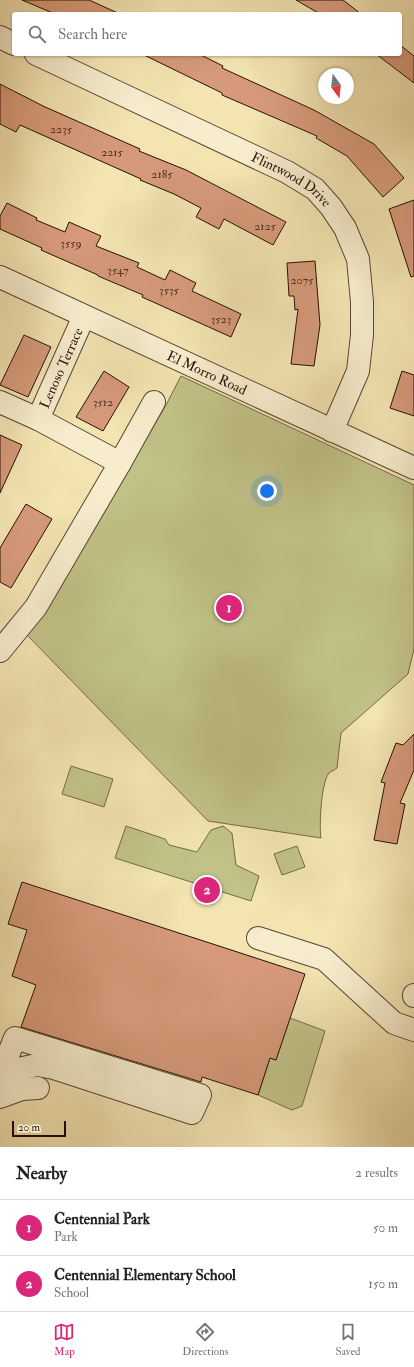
<!DOCTYPE html>
<style>
body{margin:0;font-family:"IM FELL Double Pica",serif;background:#f6f6f6;color:#222}
.compass{position:absolute;left:318px;top:68px;width:36px;height:36px;border-radius:50%;background:#fff;box-shadow:0 1px 3px #0004;rotate:165deg}
.scale{position:absolute;left:12px;bottom:10px;width:54px;box-sizing:border-box;padding-left:4px;border:2px solid #261008;border-top:0;font-size:11px;line-height:14px;white-space:nowrap;color:#261008;-webkit-text-stroke:3px #f7edcd;paint-order:stroke}
.you{position:absolute;left:267px;top:491px;width:14px;height:14px;margin:-10px;border:3px solid #fff;border-radius:50%;background:#1a73e8;box-shadow:0 0 0 6px #1a73e833}
.badge{display:grid;place-items:center;width:26px;height:26px;border-radius:50%;background:#db2777;color:#fff;font-size:13px;font-weight:700}
.pin{position:absolute;translate:-50% -50%;border:2px solid #fff;box-shadow:0 1px 4px #0006}
.list{margin:0;padding:0;list-style:none}
h2{display:flex;justify-content:space-between;align-items:center;height:52px;margin:0;padding:0 16px;font-size:17px}
h2 small{font-size:13px;font-weight:400;color:#767676}
.list li{display:grid;grid-template-columns:26px 1fr auto;gap:12px;align-items:center;box-sizing:border-box;height:56px;padding:0 16px;border-top:1px solid #e0e0e0}
.list b{display:block;font-size:15px;white-space:nowrap}
.list p{margin:0;font-size:13px;white-space:nowrap;color:#767676}
.list em{font-size:13px;font-style:normal;color:#767676}
.icon{flex:none;width:22px;height:22px;fill:none;stroke:currentColor;stroke-width:2;stroke-linecap:round;stroke-linejoin:round}
.map{position:relative;flex:none;width:414px;height:1147px;overflow:hidden}
.search{position:absolute;background:#fff;box-shadow:0 1px 3px #0004;left:12px;right:12px;top:12px;height:44px;display:flex;align-items:center;gap:10px;box-sizing:border-box;padding:0 14px;border-radius:4px;color:#767676;font-size:15px}
.sheet{height:164px;background:#fff}
nav{display:flex;justify-content:space-around;align-items:center;box-sizing:border-box;height:56px;border-top:1px solid #e0e0e0;background:#fff;font-size:11px;color:#767676}
nav a{display:grid;justify-items:center;gap:2px}
nav .on{color:#db2777}
.map>svg:first-child{display:block}
.green{fill:#c1c288;stroke:#746948}
.building{fill:#d69a7a;stroke:#261008}
.lines{fill:none;stroke-linecap:round;stroke-linejoin:round}
.minor-casing{stroke:#594532;stroke-width:24}
.minor{stroke:#f7edcd;stroke-width:22}
.labels{text-anchor:middle;dominant-baseline:central;stroke-width:3;stroke-linejoin:round;paint-order:stroke}
.number-label{font-size:12px;fill:#523224}
.street-label{font-size:14px;fill:#261008;stroke:#f7edcd}
</style>
<div class="map">
<svg width="414" height="1147" viewBox="0 0 414 1147">
<rect width="100%" height="100%" fill="#f3e4b2"/>
<filter id="stains"><feTurbulence type="fractalNoise" baseFrequency=".005" numOctaves="4"/><feColorMatrix values="0 0 0 0 .2 0 0 0 0 .09 0 0 0 0 .02 0 0 0 .5 -.17"/></filter>
<radialGradient id="worn" r=".72"><stop offset=".6" stop-color="#630" stop-opacity="0"/><stop offset="1" stop-color="#630" stop-opacity=".3"/></radialGradient>
<g class="green">
<path d="M 181,376 L 414,485 L 414,649 L 408,674 L 341,733 L 337,768 C 335,770 331,771 329,773 C 321,783 319,826 321,838 L 208,821 L 26,634 L 63,581 L 166,405 Z"/>
<polygon points="71,766 113,779 104,807 62,794"/>
<polygon points="126,826 165,839 169,845 197,852 211,830 223,826 232,833 236,865 259,876 251,901 115,858"/>
<polygon points="297,846 305,867 282,875 274,854"/>
<polygon points="290,1018 325,1031 302,1106 292,1110 258,1095 270,1058 276,1060"/>
</g>
<g class="building">
<polygon points="22,0 89,0 120,14 55,14"/>
<polygon points="296,0 343,0 361,14 320,14"/>
<polygon points="400,45 414,56 414,83 376,54 400,54"/>
<polygon points="142,54 199,54 223,66 222,68 314,110 374,144 404,178 383,197 347,156 316,138 317,136 222,95 222,93"/>
<polygon points="0,84 43,106 140,149 139,151 186,170 286,222 273,245 224,219 219,229 196,217 201,208 174,194 140,180 141,179 20,125 16,132 0,124"/>
<polygon points="414,200 414,276 411,277 389,209"/>
<polygon points="7,203 37,218 36,220 65,232 69,222 101,236 96,246 139,263 137,267 165,280 170,270 196,283 192,291 241,314 231,337 142,297 143,295 98,276 98,275 41,250 42,248 0,229 0,216"/>
<polygon points="315,261 320,325 314,366 291,364 298,309 295,310 294,296 289,296 287,263"/>
<polygon points="24,335 51,347 28,397 0,385"/>
<polygon points="104,371 129,387 103,431 76,417"/>
<polygon points="402,371 414,375 414,416 390,408"/>
<polygon points="0,435 22,445 0,493"/>
<polygon points="26,504 52,519 11,588 0,582 0,548"/>
<polygon points="414,734 414,770 400,803 405,804 397,844 374,840 385,783 381,782 396,743 403,745"/>
<polygon points="22,882 305,974 276,1060 270,1058 258,1095 202,1077 201,1082 21,1027 36,985 12,976 27,930 8,924"/>
</g>
<g class="lines">
<defs>
<g id="minor">
<polyline points="0,37 14,44"/>
<path id="s1" d="M 36,54 L 287,172 L 315,189 L 331,207 L 345,228 L 358,259 L 362,302 L 362,335 L 358,371 L 332,431"/>
<path id="s2" d="M 0,277 L 414,468"/>
<polyline points="0,402 38,419 120,463"/>
<path id="s3" d="M 38,419 L 84,316"/>
<polyline points="0,651 36,607 120,463 154,402"/>
<polyline points="258,938 324,959 394,1023 414,1030"/>
<polyline points="414,995 414,996"/>
<polygon points="15,1038 200,1095 192,1113 54,1068 37,1065 23,1068 0,1075"/>
<polyline points="0,1097 22,1089 38,1088"/>
</g>
</defs>
<use href="#minor" class="minor-casing"/>
<use href="#minor" class="minor"/>
</g>
<g class="labels">
<g class="number-label">
<text x="61" y="129">2235</text>
<text x="112" y="152">2215</text>
<text x="162" y="174">2185</text>
<text x="265" y="226">2125</text>
<text x="71" y="243">3559</text>
<text x="118" y="270">3547</text>
<text x="302" y="280">2075</text>
<text x="169" y="290">3535</text>
<text x="221" y="319">3523</text>
<text x="103" y="402">3512</text>
</g>
<g class="street-label">
<text stroke="none"><textPath href="#s1" startOffset="285">Flintwood Drive</textPath></text>
<text stroke="none"><textPath href="#s3" startOffset="56">Lenoso Terrace</textPath></text>
<text stroke="none"><textPath href="#s2" startOffset="228">El Morro Road</textPath></text>
</g>
</g>
<rect width="100%" height="100%" filter="url(#stains)"/>
<rect width="100%" height="100%" fill="url(#worn)"/>
</svg>
<svg class="compass" viewBox="-18 -18 36 36"><path d="M0-13l5 13h-10z" fill="#e53935"/><path d="M0 13l5-13h-10z" fill="#767676"/></svg>
<div class="scale">20 m</div>
<div class="you"></div>
<div class="pin badge" style="left:229px;top:608px">1</div>
<div class="pin badge" style="left:207px;top:890px">2</div>
<div class="search"><svg class="icon" aria-label="search" viewBox="0 0 24 24"><circle cx="10" cy="10" r="6"/><path d="M15 15l6 6"/></svg>Search here</div>
</div>
<section class="sheet">
<h2>Nearby<small>2 results</small></h2>
<ul class="list">
<li><span class="badge">1</span><div><b>Centennial Park</b><p>Park</p></div><em>50 m</em></li>
<li><span class="badge">2</span><div><b>Centennial Elementary School</b><p>School</p></div><em>150 m</em></li>
</ul>
</section>
<nav>
<a class="on"><svg class="icon" aria-label="map" viewBox="0 0 24 24"><path d="M3 6l6-2 6 2 6-2v14l-6 2-6-2-6 2zM9 4v14M15 6v14"/></svg>Map</a>
<a><svg class="icon" aria-label="directions" viewBox="0 0 24 24"><path d="M12 3l9 9-9 9-9-9zM9 14v-3h6M13 9l2 2-2 2"/></svg>Directions</a>
<a><svg class="icon" aria-label="saved" viewBox="0 0 24 24"><path d="M7 4h10v16l-5-4-5 4z"/></svg>Saved</a>
</nav>
